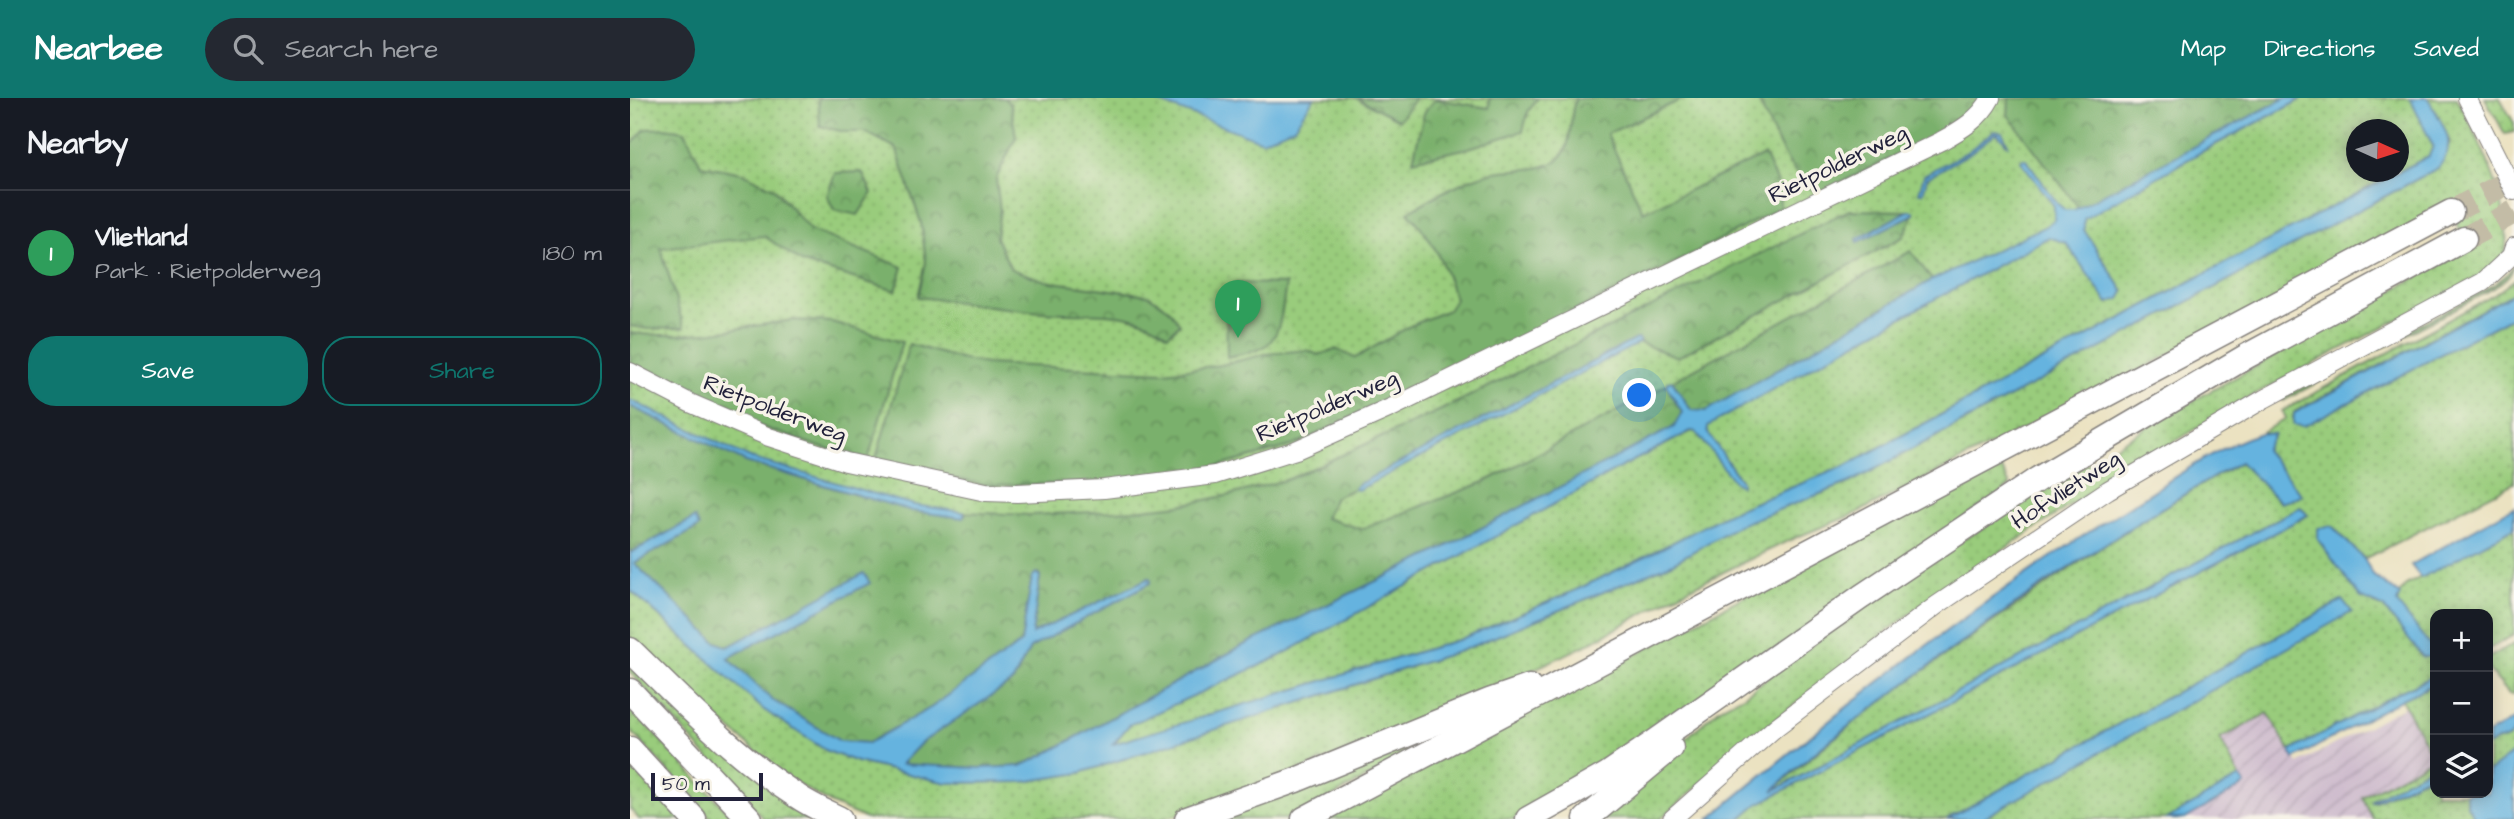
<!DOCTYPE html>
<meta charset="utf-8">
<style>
body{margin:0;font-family:"Architects Daughter",sans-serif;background:#242831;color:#f1f3f6}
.controls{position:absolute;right:21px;bottom:21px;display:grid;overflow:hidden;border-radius:14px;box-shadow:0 4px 18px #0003}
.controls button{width:63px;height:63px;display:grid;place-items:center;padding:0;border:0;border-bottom:2px solid #363941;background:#171b24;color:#f1f3f6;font:35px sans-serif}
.compass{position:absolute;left:1716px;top:21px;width:63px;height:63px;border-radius:50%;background:#171b24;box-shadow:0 4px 18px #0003;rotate:93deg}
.scale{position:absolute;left:21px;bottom:18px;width:112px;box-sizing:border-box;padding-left:7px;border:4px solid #22223b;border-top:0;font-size:19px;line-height:24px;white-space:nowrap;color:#22223b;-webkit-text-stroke:5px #f7f3e8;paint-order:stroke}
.you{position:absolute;left:1010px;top:298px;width:24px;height:24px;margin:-18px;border:5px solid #fff;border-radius:50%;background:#1a73e8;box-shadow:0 0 0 10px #1a73e833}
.badge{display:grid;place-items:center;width:46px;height:46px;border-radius:50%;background:#0f766e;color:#fff;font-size:23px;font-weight:700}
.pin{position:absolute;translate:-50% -58px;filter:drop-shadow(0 2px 4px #0008)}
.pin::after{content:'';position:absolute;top:37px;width:24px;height:21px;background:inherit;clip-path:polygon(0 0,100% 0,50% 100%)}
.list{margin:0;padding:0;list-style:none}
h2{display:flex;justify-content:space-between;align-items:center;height:91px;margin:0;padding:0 28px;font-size:30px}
h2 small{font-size:23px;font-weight:400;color:#9ea1a6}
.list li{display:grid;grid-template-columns:46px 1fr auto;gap:21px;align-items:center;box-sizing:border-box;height:126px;padding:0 28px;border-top:2px solid #363941}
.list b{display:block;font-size:26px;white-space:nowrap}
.list p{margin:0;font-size:23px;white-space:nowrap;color:#9ea1a6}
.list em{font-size:23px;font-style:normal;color:#9ea1a6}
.actions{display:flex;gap:14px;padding:21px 28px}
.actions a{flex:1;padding:16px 0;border:2px solid #0f766e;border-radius:28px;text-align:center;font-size:24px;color:#0f766e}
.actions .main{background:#0f766e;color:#fff}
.icon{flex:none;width:38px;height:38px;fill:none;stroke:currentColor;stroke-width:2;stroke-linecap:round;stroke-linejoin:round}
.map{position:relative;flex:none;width:1884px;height:721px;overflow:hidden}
header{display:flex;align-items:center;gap:42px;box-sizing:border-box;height:98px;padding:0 35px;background:#0f766e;color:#fff}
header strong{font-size:33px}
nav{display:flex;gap:38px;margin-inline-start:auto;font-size:24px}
.search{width:490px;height:63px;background:#242831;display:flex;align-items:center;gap:18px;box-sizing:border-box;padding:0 24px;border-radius:38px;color:#9ea1a6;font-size:26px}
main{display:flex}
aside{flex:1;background:#171b24}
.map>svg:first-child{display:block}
.industrial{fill:url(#industrial-furrows)}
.grass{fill:url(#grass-dots);stroke:#5e775c;stroke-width:2;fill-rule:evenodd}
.forest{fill:url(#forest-crowns);stroke:#4e6954;stroke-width:2}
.water{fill:#65b3df;stroke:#446a8d;stroke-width:2}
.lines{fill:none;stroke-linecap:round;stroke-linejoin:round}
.highway-tunnel{stroke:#c3bca6;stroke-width:24;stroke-dasharray:24 12;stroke-linecap:butt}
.minor-casing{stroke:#86827e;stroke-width:20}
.highway-casing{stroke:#86827e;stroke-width:27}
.minor{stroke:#fff;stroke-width:18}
.highway{stroke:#fff;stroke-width:24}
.labels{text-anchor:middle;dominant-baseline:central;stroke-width:7;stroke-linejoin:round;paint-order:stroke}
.street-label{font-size:23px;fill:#22223b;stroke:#f7f3e8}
</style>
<header>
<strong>Nearbee</strong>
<div class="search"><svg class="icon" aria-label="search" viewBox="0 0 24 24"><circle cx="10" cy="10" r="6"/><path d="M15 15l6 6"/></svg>Search here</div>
<nav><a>Map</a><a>Directions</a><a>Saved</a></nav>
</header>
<main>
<aside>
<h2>Nearby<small></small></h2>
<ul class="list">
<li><span class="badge" style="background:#2e9e5b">1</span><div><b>Vlietland</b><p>Park · Rietpolderweg</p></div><em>180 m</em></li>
</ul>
<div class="actions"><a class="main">Save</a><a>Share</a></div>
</aside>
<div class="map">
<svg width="1884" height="721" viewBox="0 0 1884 721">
<defs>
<pattern id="industrial-furrows" width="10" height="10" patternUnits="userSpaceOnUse" patternTransform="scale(1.75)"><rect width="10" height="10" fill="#cfbdce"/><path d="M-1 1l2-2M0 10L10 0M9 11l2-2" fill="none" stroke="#b1a2b2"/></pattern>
<pattern id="grass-dots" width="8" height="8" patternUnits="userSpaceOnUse" patternTransform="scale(1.75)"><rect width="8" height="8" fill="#99cc7c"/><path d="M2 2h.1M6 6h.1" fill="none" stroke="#84af6c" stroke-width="1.8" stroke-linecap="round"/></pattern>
<pattern id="forest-crowns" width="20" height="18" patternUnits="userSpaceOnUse" patternTransform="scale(1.75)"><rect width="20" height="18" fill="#7ab06c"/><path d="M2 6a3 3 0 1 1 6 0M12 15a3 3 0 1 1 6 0" fill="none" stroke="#648f5a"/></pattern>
</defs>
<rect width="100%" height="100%" fill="#f7f3e8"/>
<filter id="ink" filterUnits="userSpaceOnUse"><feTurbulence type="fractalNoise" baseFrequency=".0143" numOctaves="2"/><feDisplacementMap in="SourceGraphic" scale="14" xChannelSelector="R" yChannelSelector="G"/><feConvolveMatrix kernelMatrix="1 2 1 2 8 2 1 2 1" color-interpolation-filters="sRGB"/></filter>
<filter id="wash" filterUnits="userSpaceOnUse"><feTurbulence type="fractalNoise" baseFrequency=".00686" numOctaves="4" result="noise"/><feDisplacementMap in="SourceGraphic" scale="28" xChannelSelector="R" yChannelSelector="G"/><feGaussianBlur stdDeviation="1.57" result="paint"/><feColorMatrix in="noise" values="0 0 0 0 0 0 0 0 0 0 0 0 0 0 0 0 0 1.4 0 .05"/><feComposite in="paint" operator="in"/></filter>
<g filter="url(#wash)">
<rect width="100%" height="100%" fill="#ebe2c1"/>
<polygon class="industrial" points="1775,608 1804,660 1733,699 1743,721 1555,721 1614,687 1590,641 1638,614 1668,666"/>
<g class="grass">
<polygon points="0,0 1664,0 413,671 0,480"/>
<path d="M 1674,0 L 1780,0 L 1803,48 L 1799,58 L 1561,183 L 1215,368 L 1102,414 L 1032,450 L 944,493 L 831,541 L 482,647 L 499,627 L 646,560 L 993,368 L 1062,333 L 1066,334 L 1111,388 L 1111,383 L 1078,335 L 1077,328 L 1221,247 L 1419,139 L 1436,145 L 1478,205 L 1494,194 L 1454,132 L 1454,121 L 1573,53 ZM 1727,32 L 1769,32 L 1769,74 L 1727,74 Z"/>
<path d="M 1798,0 L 1827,0 C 1848,39 1884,110 1875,155 C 1870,164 1856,173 1847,180 L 1625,296 L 1468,389 L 1297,502 L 1132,632 L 1030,721 L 965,721 L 1090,610 L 1113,598 L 1279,475 L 1530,321 L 1829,156 L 1834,142 L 1821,114 L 1227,415 L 1162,441 L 1054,493 L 956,547 L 808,616 L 582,708 L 531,721 L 236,721 L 202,706 L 155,678 L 79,613 L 0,540 L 0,492 L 134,612 L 197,653 L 227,664 L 317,685 L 393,684 L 450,675 L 833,552 L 1041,466 L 1109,427 L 1221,384 L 1808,70 L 1820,44 Z"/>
<polygon points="1855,0 1870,0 1884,25 1884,34 1875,36"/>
<polygon points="1884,167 1880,177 1864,190 1653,303 1652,300 1864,187 1878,175"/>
<path d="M 1884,182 L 1884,195 L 1664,314 L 1663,326 L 1674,328 L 1884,218 L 1884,385 L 1734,461 L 1702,428 L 1744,506 L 1753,509 L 1793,559 L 1767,505 L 1766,501 L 1776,487 L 1884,430 L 1884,537 L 1858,551 L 1858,516 L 1805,516 L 1805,578 L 1767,595 L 1660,653 L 1638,615 L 1590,641 L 1610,679 L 1537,721 L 1351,721 L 1721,514 L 1713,502 L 1317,721 L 1110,721 L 1126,707 L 1678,417 L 1670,409 L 1140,695 C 1215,627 1298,569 1382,511 C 1456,459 1531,408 1611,364 L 1650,405 L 1672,397 L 1635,352 L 1644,336 L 1631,335 L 1656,320 L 1652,313 L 1864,197 Z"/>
<polygon points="1368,363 1380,388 961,679 884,721 697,721"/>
<polygon points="1884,546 1884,597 1879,596 1858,571 1858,560"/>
<polygon points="0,560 195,721 134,721 0,574"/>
<polygon points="1805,586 1805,647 1798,650 1771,601"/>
<polygon points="0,609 104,721 82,721 0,632"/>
<polygon points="860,614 660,721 575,721"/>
<polygon points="1884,633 1884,721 1743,721 1732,699 1805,659 1805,666 1742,702 1744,704 1805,675 1805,695 1858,695 1858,648 1868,642 1878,641"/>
<polygon points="0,664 53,721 9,721 0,711"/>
</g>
<g class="forest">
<path d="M 188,0 L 374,0 L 381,7 L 386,39 L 366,81 L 370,112 L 366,140 L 381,171 L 416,183 L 518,197 L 539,211 L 550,226 L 538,237 C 505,208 452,218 412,214 C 371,210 330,204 288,199 L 296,164 L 291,125 L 266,50 L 235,34 L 214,34 L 190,28 Z"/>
<polygon points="726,0 785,0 769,22"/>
<polygon points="860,0 908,0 898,14 893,33 839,50 783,62 794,15 805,1 859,10"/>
<path d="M 946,0 L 1055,0 L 977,36 L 1013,114 L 1134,57 L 1149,89 L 1150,110 L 1057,159 L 664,347 L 583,370 L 473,385 L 356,387 L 245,364 L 279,246 L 334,262 L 357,266 L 534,274 L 591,267 L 636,256 L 677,252 L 688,257 L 706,251 L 725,260 L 780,228 L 818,212 L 825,201 C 812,163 806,145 778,114 C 803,99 832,82 860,75 C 882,69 923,77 935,53 C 943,37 939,16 946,0 Z"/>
<path d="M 1127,0 L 1354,0 L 1342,15 L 1308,37 L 1188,96 C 1159,78 1141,30 1127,0 Z"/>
<polygon points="1379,0 1655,0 1449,110 1378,17"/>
<polygon points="35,30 55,33 71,67 113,75 144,90 180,132 273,169 266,193 173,165 134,138 31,150 54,230 17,231 0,228 0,80 4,81 1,65 1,47 15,31"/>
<polygon points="232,74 242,95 228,117 204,112 197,98 205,75"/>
<polygon points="1219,112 1278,113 1227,141 1228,144 1284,116 1273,139 1048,259 1009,245 1009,242 1006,241 727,387 724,391 705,399 695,420 732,431 857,383 1036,287 1052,314 1045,329 802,456 612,548 414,657 391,668 349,670 270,667 291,645 383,583 400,550 519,485 519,480 402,536 410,478 409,475 402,479 391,545 302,609 238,645 210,643 142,602 98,560 239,485 234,476 98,549 86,544 4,465 69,429 65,420 0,455 0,308 116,364 233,399 335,417 334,414 401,417 502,412 550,407 600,397 659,381 811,312"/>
<polygon points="1281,153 1302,182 1076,313 1061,312 1042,283"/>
<path d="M 605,185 L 656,186 C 652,207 653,242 630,251 C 620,255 608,257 597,259 L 596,195 Z"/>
<path d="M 163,222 L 202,224 L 272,244 L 238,362 L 193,350 L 120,325 L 0,266 L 0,235 C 54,242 109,230 163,222 Z"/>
</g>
<g class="water">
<polygon points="517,0 684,0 664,29 632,43"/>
<path d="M 1655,0 L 1674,0 L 1573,53 L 1454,121 L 1454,132 L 1494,194 L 1490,201 L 1478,205 L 1436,145 L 1419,139 L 1221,247 L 1078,328 L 1078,335 L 1111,383 L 1111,388 L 1105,385 L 1066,334 L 1061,333 L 993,368 L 646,560 L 499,627 L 483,646 L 831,541 L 944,493 L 1032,450 L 1101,414 L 1215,368 L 1561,183 L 1799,58 L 1803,48 L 1780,0 L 1798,0 C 1812,27 1830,44 1808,70 L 1221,384 L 1109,427 L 1041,466 L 833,552 L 450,675 L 393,684 L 317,685 L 227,664 L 197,653 L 134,612 L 0,492 L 0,455 L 65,420 L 69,429 L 4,465 L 86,544 L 98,549 L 234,475 L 240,485 L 98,560 L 142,602 L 210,643 L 238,645 L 302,609 L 391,545 L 402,479 L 406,475 L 410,478 L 402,536 L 519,480 L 521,482 L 520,485 L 400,550 L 383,583 L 291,645 L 271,666 L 349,670 L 391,668 L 414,657 L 612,548 L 802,456 L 1044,329 L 1052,314 L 1036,287 L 1038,284 L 1042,283 L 1061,312 L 1076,313 L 1302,182 L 1414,129 L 1424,122 L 1424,108 L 1391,63 L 1392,61 L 1396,61 L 1428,106 L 1435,112 L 1444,112 Z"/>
<polygon points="1364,33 1372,34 1379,48 1368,36 1365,36 1340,55 1297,80 1293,95 1289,95 1294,77 1337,54"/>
<polygon points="1278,113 1284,113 1284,116 1228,144 1227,141"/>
<polygon points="1884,195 1884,218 1674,328 1663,327 1664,315"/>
<polygon points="1006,241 1009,242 1009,245 728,392 724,391 727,387"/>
<polygon points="0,302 120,360 284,407 334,414 334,420 282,413 116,364 0,308"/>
<path d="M 1631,335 L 1644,336 L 1635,352 L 1672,397 L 1651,405 L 1610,364 C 1491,431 1372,513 1263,595 C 1223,626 1178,656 1143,693 L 1670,409 L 1678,417 L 1126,707 L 1110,721 L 1079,721 C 1211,611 1346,504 1492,413 C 1536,386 1581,351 1631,335 Z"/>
<polygon points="1884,409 1884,430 1791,480 1781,467"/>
<polygon points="1702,428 1734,461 1744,478 1770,497 1767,505 1805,554 1803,559 1793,559 1753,509 1730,499 1688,442 1688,430"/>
<polygon points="1713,502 1722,514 1351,721 1317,721"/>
<polygon points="1805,577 1805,586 1774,600 1664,661 1660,653 1767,595"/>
<polygon points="1884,621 1884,633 1878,641 1868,642 1858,648 1858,636"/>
<polygon points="1884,654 1884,721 1846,721 1836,706 1836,695 1858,695 1858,674"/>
<polygon points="1805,666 1805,675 1742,704 1742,702"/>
<polygon points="1610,679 1615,687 1555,721 1537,721"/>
</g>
</g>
<g filter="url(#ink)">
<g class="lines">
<g class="highway-tunnel">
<polyline points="1821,114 1884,81"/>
<polyline points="1834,141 1884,114"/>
</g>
<defs>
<g id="minor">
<polyline points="1837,0 1884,93"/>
<path d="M 0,274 L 60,305 L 139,339 L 216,364 L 356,394 L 387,395 L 474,391 L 585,377 L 666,352 L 765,308 L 1311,43 C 1331,32 1350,21 1361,0"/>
<polyline points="1042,721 1146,629 1307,507 1478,392 1634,301 1853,184 1881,158 1884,149"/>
</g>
<g id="highway">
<path d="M 0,552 C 53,603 104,658 167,698 C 180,707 196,714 210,721"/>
<polyline points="0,593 120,721"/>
<polyline points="0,651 64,721"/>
<polyline points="557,721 666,682 859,603 899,589"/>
<polyline points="674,721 1821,114"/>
<polyline points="898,721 978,676 1022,646 1231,499 1408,381 1617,258 1834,141"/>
<polyline points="956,721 1041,650"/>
</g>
</defs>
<use href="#minor" class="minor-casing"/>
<use href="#highway" class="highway-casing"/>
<use href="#minor" class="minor"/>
<use href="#highway" class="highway"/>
</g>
</g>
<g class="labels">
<g class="street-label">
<text transform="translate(1208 66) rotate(-26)">Rietpolderweg</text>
<text transform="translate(697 308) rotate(-23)">Rietpolderweg</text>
<text transform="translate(145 311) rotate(21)">Rietpolderweg</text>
<text transform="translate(1436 392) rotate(-33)">Hofvlietweg</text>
</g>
</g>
</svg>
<div class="controls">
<button>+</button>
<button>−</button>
<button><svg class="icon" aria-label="layers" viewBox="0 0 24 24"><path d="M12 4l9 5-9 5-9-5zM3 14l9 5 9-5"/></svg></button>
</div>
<svg class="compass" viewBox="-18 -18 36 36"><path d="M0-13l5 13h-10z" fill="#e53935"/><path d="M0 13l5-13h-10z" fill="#9ea1a6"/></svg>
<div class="scale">50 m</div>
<div class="you"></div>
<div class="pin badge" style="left:608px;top:240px;background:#2e9e5b">1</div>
</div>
</main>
